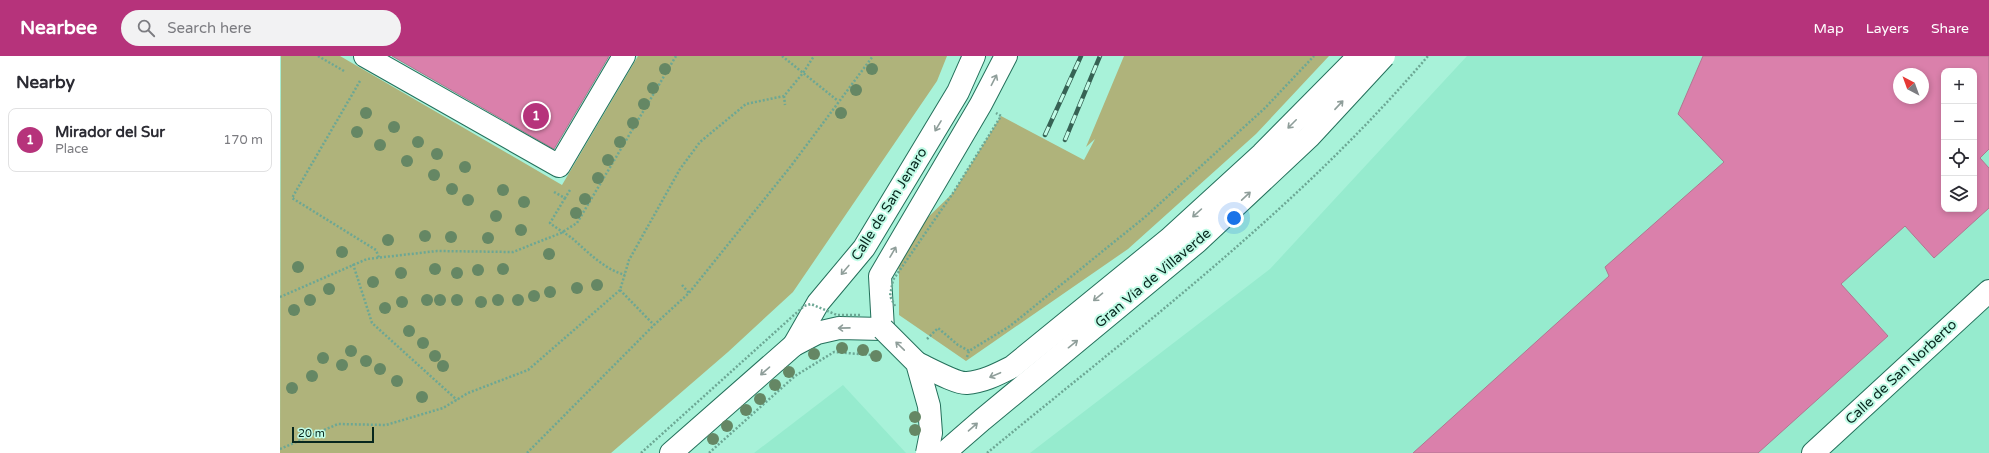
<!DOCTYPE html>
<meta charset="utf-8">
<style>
body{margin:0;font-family:"Varela Round",sans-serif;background:#f2f2f3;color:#2b2b33}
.controls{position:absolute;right:12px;top:12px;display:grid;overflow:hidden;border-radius:8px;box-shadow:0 2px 6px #0003}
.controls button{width:36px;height:36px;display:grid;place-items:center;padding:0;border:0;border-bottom:1px solid #e1e1e2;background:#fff;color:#2b2b33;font:20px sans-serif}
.compass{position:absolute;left:1613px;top:12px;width:36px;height:36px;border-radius:50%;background:#fff;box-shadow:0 2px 6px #0003;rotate:319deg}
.scale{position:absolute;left:12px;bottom:10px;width:82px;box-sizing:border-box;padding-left:4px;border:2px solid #07271e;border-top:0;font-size:11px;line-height:14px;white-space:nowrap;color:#07271e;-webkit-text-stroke:3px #c1fce7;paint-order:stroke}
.you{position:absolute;left:954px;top:162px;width:14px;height:14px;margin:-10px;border:3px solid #fff;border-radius:50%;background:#1a73e8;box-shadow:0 0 0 6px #1a73e833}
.badge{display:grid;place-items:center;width:26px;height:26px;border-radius:50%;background:#b6337b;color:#fff;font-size:13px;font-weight:700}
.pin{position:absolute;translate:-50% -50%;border:2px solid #fff;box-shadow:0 1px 4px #0006}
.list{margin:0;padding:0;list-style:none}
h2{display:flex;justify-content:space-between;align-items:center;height:52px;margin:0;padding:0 16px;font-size:17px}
h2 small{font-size:13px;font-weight:400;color:#7c7c81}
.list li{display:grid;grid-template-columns:26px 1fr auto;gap:12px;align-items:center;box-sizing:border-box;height:64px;margin:0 8px 8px;padding:0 8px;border:1px solid #e1e1e2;border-radius:8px}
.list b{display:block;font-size:15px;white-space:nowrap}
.list p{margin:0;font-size:13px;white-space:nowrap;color:#7c7c81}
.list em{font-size:13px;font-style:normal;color:#7c7c81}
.icon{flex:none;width:22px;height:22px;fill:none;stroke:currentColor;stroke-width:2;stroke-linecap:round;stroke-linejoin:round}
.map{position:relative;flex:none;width:1709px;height:397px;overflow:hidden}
header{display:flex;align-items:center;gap:24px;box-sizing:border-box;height:56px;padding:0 20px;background:#b6337b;color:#fff}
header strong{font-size:19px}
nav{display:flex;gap:22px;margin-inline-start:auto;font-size:14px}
.search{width:280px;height:36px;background:#f2f2f3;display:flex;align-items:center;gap:10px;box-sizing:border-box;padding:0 14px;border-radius:22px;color:#7c7c81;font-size:15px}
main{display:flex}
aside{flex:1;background:#fff}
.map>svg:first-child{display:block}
.built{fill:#96ebce;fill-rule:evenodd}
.green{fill:#afb37b}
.building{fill:#da80ab;stroke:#b17690;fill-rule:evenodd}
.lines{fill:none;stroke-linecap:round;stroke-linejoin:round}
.minor-casing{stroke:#24705b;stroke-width:24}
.major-casing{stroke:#24705b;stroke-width:24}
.path{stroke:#6ca794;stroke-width:2.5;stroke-dasharray:2 2;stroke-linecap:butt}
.minor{stroke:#fff;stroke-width:22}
.major{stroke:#fff;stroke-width:22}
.rail-casing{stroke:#366254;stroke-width:4.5}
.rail{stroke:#c1fce7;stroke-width:3;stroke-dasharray:9;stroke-linecap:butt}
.minor-bridge-casing{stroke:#24705b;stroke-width:24;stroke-linecap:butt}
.major-bridge-casing{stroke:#24705b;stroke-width:24;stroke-linecap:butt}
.path-bridge{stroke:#6ca794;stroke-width:2.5;stroke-dasharray:2 2;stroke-linecap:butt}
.minor-bridge{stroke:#fff;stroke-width:22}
.major-bridge{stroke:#fff;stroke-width:22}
.tree{fill:#658764}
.oneway{stroke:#8f9e9a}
.labels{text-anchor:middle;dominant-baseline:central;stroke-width:4;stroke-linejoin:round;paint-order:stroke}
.street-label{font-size:14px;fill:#07271e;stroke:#c1fce7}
</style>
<header>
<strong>Nearbee</strong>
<div class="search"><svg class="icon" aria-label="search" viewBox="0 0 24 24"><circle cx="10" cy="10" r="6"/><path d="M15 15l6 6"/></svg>Search here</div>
<nav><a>Map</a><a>Layers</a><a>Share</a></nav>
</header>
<main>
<aside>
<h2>Nearby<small></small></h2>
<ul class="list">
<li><span class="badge">1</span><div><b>Mirador del Sur</b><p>Place</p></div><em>170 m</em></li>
</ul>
</aside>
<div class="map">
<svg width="1709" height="397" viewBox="0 0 1709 397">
<rect width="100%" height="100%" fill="#a8f2d9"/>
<g class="built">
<path d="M 1187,0 L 1709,0 L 1709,397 L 750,397 L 990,213 ZM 1664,15 L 1694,15 L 1694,153 L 1664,153 ZM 1619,18 L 1643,18 L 1643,42 L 1619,42 Z"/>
<polygon points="563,329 626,397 474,397"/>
</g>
<g class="green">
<polygon points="1,0 60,0 282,129 358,0 667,0 657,25 513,236 448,296 331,397 0,397"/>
<polygon points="844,0 1049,0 976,78 848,193 686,305 619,259 619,215 613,195 673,137 721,60 804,104 815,83 806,91"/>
</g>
<g class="building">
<polygon points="112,0 329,0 274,93"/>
<path d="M 1423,0 L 1709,0 L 1709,93 L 1700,102 L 1709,112 L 1709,152 L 1654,202 L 1625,170 L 1561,228 L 1608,280 L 1478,397 L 1133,397 L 1329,220 L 1325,211 L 1444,106 L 1398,58 ZM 1664,15 L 1694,15 L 1694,153 L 1664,153 ZM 1619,18 L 1643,18 L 1643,42 L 1619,42 Z"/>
</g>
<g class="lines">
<defs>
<g id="minor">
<polyline points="85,0 279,110 344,0"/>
<polyline points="603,273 600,220 701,48 726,0"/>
<polyline points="514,289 538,247 584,192 678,36 694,0"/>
<polyline points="1533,397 1709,235"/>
</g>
<polyline id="major" points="391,397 514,289 537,277 559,272 603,273"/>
</defs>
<use href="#minor" class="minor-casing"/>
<use href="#major" class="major-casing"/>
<g class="path">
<polyline points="38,0 64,15"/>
<polyline points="502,0 558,45"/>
<polyline points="80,25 12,142 96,194 99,202"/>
<polyline points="504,40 505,49"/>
<polyline points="274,136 285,142 290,134"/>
<path d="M 285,142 L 270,167 C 277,173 287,178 293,183 C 309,197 324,213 345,219"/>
<polyline points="73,208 92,267 177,344"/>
<polyline points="402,229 409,237"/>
<polyline points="340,234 374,269"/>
<polyline points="0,241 87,203 157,195 233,196 281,177 297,167 396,0"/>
<polyline points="687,301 689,295"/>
<polyline points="0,393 58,368 106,369 163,352 188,337 248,314 340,234 349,204 400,113 420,86 466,48 504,40 523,17 534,0"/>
<polyline points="247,397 374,269 409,237 511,110 593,0"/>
<path d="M 707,397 C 860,271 1019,152 1148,0"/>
</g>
<use href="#minor" class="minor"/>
<use href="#major" class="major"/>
<defs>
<g id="rail">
<polyline points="765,79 801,0"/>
<polyline points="785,84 820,0"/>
</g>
</defs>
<use href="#rail" class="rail-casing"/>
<use href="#rail" class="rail"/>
<defs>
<g id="minor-bridge">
<path d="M 637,307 C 648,312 677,328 687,327 C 703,326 718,318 732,311 L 889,183 L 982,98 L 1079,0"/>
<polyline points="664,397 702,364 917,186 1029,81 1104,0"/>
</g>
<polyline id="major-bridge" points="603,273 637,307 649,350 651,377 647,397"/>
</defs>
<use href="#minor-bridge" class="minor-bridge-casing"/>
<use href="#major-bridge" class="major-bridge-casing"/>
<g class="path-bridge">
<polyline points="615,250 610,240 613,224 673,137 721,60 716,57"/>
<polyline points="647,283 658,272 678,289 689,295 730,270 865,161 985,52 1034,0"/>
<polyline points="361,397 524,250 531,248 557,259 581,259"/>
<polyline points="429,397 515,320 554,296 592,299"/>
</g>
<use href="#minor-bridge" class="minor-bridge"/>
<use href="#major-bridge" class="major-bridge"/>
</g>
<g class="tree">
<circle cx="385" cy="13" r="6"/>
<circle cx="592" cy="13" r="6"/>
<circle cx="373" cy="32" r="6"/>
<circle cx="576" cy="34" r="6"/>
<circle cx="364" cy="48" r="6"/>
<circle cx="86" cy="57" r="6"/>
<circle cx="561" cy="57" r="6"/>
<circle cx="353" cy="67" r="6"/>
<circle cx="114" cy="71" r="6"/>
<circle cx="77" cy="76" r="6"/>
<circle cx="138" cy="86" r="6"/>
<circle cx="340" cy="86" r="6"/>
<circle cx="100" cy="89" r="6"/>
<circle cx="157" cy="98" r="6"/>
<circle cx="328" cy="104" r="6"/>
<circle cx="127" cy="105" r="6"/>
<circle cx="185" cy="111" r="6"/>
<circle cx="154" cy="119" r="6"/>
<circle cx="318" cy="122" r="6"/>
<circle cx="172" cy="133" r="6"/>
<circle cx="223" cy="134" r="6"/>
<circle cx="305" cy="143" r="6"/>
<circle cx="188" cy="144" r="6"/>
<circle cx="244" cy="146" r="6"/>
<circle cx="296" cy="157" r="6"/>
<circle cx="216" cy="160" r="6"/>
<circle cx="241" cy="174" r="6"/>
<circle cx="145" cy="180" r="6"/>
<circle cx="171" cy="181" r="6"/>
<circle cx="208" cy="182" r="6"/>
<circle cx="108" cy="184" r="6"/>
<circle cx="62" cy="196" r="6"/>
<circle cx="269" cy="198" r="6"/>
<circle cx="18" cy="211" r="6"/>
<circle cx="155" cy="213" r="6"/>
<circle cx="223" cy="213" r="6"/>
<circle cx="198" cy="214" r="6"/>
<circle cx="121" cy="217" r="6"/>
<circle cx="177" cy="217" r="6"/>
<circle cx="93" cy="226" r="6"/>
<circle cx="317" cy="229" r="6"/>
<circle cx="297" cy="232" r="6"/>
<circle cx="49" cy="233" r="6"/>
<circle cx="270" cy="236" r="6"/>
<circle cx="254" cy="240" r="6"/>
<circle cx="30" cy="244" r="6"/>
<circle cx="147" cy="244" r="6"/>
<circle cx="160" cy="244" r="6"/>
<circle cx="177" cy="244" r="6"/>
<circle cx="218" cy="244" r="6"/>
<circle cx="238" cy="244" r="6"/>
<circle cx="122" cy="246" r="6"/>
<circle cx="201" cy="246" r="6"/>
<circle cx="105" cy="252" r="6"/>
<circle cx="14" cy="254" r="6"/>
<circle cx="129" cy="275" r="6"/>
<circle cx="143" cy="287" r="6"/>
<circle cx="562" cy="292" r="6"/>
<circle cx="583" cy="294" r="6"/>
<circle cx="71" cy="295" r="6"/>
<circle cx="534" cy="298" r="6"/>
<circle cx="155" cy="300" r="6"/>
<circle cx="596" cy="300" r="6"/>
<circle cx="43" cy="302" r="6"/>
<circle cx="86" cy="305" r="6"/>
<circle cx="62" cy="309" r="6"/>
<circle cx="163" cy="310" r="6"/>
<circle cx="100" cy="313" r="6"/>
<circle cx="509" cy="316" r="6"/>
<circle cx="32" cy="320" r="6"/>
<circle cx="117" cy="325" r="6"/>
<circle cx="495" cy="329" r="6"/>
<circle cx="12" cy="332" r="6"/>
<circle cx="142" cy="341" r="6"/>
<circle cx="480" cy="343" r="6"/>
<circle cx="466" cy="354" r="6"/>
<circle cx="635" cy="361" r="6"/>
<circle cx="447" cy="370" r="6"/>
<circle cx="635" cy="374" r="6"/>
<circle cx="433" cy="383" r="6"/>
</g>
<defs><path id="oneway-shaft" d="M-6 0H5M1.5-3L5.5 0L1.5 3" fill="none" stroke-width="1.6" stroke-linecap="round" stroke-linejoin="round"/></defs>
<g class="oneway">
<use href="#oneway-shaft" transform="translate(714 24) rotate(-63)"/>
<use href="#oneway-shaft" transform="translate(1059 49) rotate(-47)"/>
<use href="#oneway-shaft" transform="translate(1012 68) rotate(135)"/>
<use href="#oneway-shaft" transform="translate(658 70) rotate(121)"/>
<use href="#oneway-shaft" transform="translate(966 140) rotate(-43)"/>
<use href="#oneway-shaft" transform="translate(917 157) rotate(138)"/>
<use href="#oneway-shaft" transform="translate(613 196) rotate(-60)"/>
<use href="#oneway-shaft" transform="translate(565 214) rotate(130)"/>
<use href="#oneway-shaft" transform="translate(818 241) rotate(140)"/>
<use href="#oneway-shaft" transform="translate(564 272) rotate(179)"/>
<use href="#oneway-shaft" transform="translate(793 288) rotate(-39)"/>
<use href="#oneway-shaft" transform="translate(620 290) rotate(-136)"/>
<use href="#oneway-shaft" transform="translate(485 315) rotate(139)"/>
<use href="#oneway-shaft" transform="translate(715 319) rotate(157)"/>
<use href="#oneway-shaft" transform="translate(693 371) rotate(-41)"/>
</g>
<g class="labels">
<g class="street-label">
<text transform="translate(609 148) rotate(-58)">Calle de San Jenaro</text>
<text transform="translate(873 222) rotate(-40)">Gran Vía de Villaverde</text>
<text transform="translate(1621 316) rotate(-43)">Calle de San Norberto</text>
</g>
</g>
</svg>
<div class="controls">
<button>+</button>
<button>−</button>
<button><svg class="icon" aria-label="locate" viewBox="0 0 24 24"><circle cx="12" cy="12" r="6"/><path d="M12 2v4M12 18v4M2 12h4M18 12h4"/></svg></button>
<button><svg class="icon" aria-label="layers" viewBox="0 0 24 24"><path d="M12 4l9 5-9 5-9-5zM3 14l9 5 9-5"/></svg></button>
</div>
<svg class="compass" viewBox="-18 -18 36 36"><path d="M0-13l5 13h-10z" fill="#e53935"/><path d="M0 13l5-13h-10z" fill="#7c7c81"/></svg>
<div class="scale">20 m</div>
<div class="you"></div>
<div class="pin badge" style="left:256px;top:60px">1</div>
</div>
</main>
